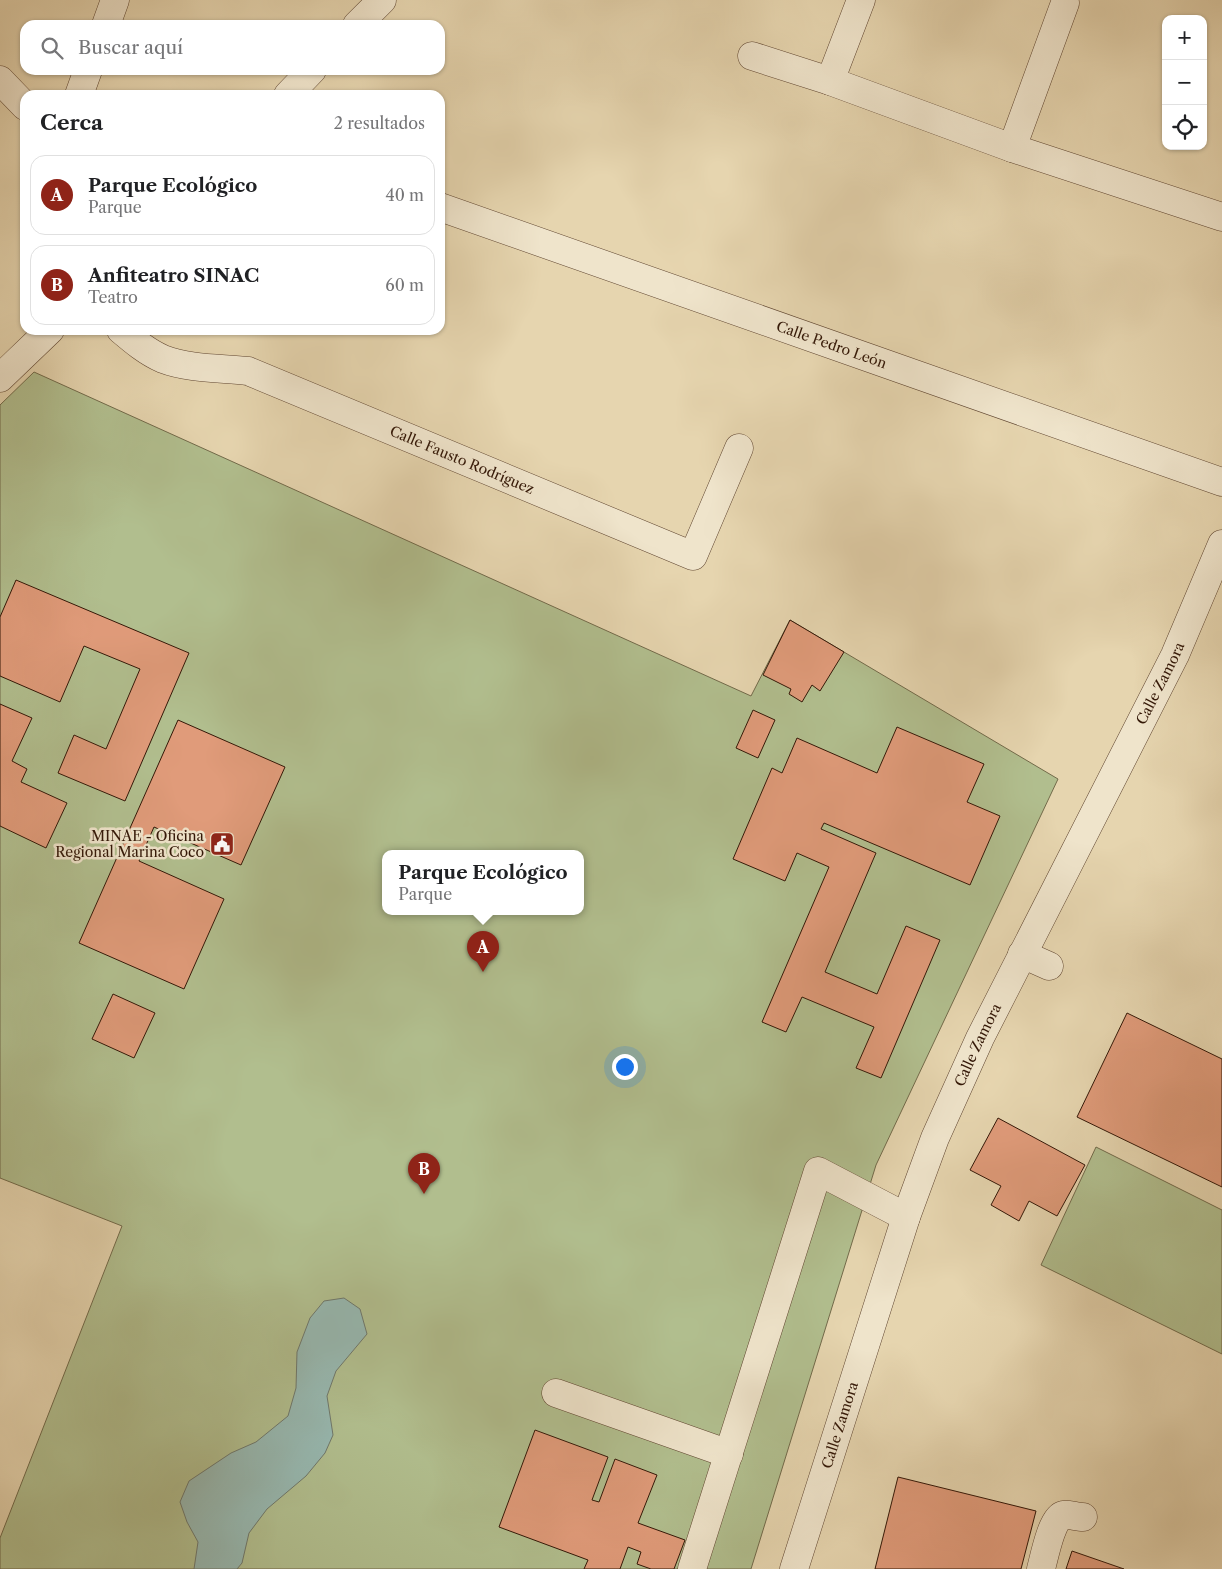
<!DOCTYPE html>
<html lang="es">
<meta charset="utf-8">
<style>
body{margin:0;font-family:"Libre Caslon Text",serif;background:#f6f6f6;color:#202124}
.controls{position:absolute;right:15px;top:15px;display:grid;overflow:hidden;border-radius:10px;box-shadow:0 1px 4px #0004}
.controls button{width:45px;height:45px;display:grid;place-items:center;padding:0;border:0;border-bottom:1px solid #e0e0e0;background:#fff;color:#202124;font:25px sans-serif}
.you{position:absolute;left:624px;top:1066px;width:18px;height:18px;margin:-12px;border:4px solid #fff;border-radius:50%;background:#1a73e8;box-shadow:0 0 0 8px #1a73e833}
.badge{display:grid;place-items:center;width:32px;height:32px;border-radius:50%;background:#8f2418;color:#fff;font-size:16px;font-weight:700}
.pin{position:absolute;translate:-50% -41px;filter:drop-shadow(0 1px 2px #0008)}
.pin::after{content:'';position:absolute;top:26px;width:18px;height:15px;background:inherit;clip-path:polygon(0 0,100% 0,50% 100%)}
.popup{position:absolute;left:382px;top:850px;width:202px;height:65px;box-sizing:border-box;display:grid;place-content:center;border-radius:10px;background:#fff;filter:drop-shadow(0 1px 4px #0005);font-size:16px;white-space:nowrap;color:#757577}
.popup b{font-size:19px;color:#202124}
.popup::after{content:'';position:absolute;left:50%;top:100%;margin-left:-10px;border:10px solid transparent;border-top-color:#fff}
.list{margin:0;padding:0;list-style:none}
h2{display:flex;justify-content:space-between;align-items:center;height:65px;margin:0;padding:0 20px;font-size:21px}
h2 small{font-size:16px;font-weight:400;color:#757577}
.list li{display:grid;grid-template-columns:32px 1fr auto;gap:15px;align-items:center;box-sizing:border-box;height:80px;margin:0 10px 10px;padding:0 10px;border:1px solid #e0e0e0;border-radius:15px}
.list b{display:block;font-size:19px;white-space:nowrap}
.list p{margin:0;font-size:16px;white-space:nowrap;color:#757577}
.list em{font-size:16px;font-style:normal;color:#757577}
.icon{flex:none;width:28px;height:28px;fill:none;stroke:currentColor;stroke-width:2;stroke-linecap:round;stroke-linejoin:round}
.map{position:relative;flex:none;width:1222px;height:1569px;overflow:hidden}
.search{position:absolute;background:#fff;box-shadow:0 1px 4px #0004;left:20px;top:20px;width:425px;height:55px;display:flex;align-items:center;gap:12px;box-sizing:border-box;padding:0 18px;border-radius:15px;color:#757577;font-size:19px}
.panel{position:absolute;background:#fff;box-shadow:0 1px 4px #0004;left:20px;top:90px;width:425px;height:245px;border-radius:15px}
.map>svg:first-child{display:block}
.green{fill:#b1be8e;stroke:#726a4a;fill-rule:evenodd}
.water{fill:#97b8b0;stroke:#6f786c}
.building{fill:#e09b7a;stroke:#331707}
.lines{fill:none;stroke-linecap:round;stroke-linejoin:round}
.minor-casing{stroke:#604631;stroke-width:29}
.minor{stroke:#efe4cb;stroke-width:28}
.labels{text-anchor:middle;dominant-baseline:central;stroke-width:5;stroke-linejoin:round;paint-order:stroke}
.street-label{font-size:14px;fill:#331707;stroke:#efe4cb}
.poi-label{font-size:14px;fill:#331707;stroke:#efe4cb;text-anchor:end}
</style>
<div class="map">
<svg width="1222" height="1569" viewBox="0 0 1222 1569">
<rect width="100%" height="100%" fill="#e6d5af"/>
<filter id="stains"><feTurbulence type="fractalNoise" baseFrequency=".004" numOctaves="4"/><feColorMatrix values="0 0 0 0 .2 0 0 0 0 .09 0 0 0 0 .02 0 0 0 .5 -.17"/></filter>
<radialGradient id="worn" r=".72"><stop offset=".6" stop-color="#630" stop-opacity="0"/><stop offset="1" stop-color="#630" stop-opacity=".3"/></radialGradient>
<g class="green">
<path d="M 34,372 L 751,696 L 790,620 L 1058,779 L 876,1165 L 751,1569 L 0,1569 L 0,1538 L 122,1226 L 0,1178 L 0,405 ZM 386,853 L 580,853 L 580,911 L 386,911 Z"/>
<polygon points="1096,1147 1222,1210 1222,1354 1041,1265"/>
</g>
<polygon class="water" points="344,1298 360,1309 367,1334 336,1371 327,1396 333,1435 325,1453 306,1476 267,1509 249,1533 242,1563 237,1569 194,1569 198,1542 187,1522 180,1502 189,1481 231,1453 256,1442 288,1416 296,1388 297,1352 310,1318 324,1301"/>
<g class="building">
<polygon points="16,580 189,653 125,801 58,773 74,735 106,749 140,669 84,646 60,702 0,676 0,617"/>
<polygon points="790,620 844,652 820,691 812,685 802,702 789,694 791,689 763,675"/>
<polygon points="0,704 32,718 12,761 27,769 21,782 67,803 46,848 0,826"/>
<polygon points="753,710 775,720 758,758 736,748"/>
<polygon points="178,720 285,767 241,865 154,827 139,861 224,899 184,989 79,943"/>
<polygon points="897,727 984,764 967,802 1000,816 970,885 824,823 821,829 876,853 825,972 877,994 906,926 940,940 881,1078 856,1068 874,1027 802,997 786,1032 762,1022 829,867 797,853 785,881 733,859 772,768 782,773 797,738 877,773"/>
<polygon points="113,994 155,1013 134,1058 92,1039"/>
<polygon points="1127,1013 1222,1059 1222,1187 1077,1117"/>
<polygon points="998,1118 1085,1165 1057,1216 1029,1201 1019,1221 991,1205 1001,1186 970,1170"/>
<polygon points="535,1430 608,1457 592,1500 599,1502 615,1459 657,1475 638,1523 685,1540 674,1569 651,1569 637,1564 641,1552 628,1547 620,1569 584,1569 588,1560 499,1527"/>
<polygon points="898,1477 1036,1511 1021,1569 875,1569"/>
<polygon points="1072,1551 1124,1569 1066,1569"/>
</g>
<g class="lines">
<defs>
<g id="minor">
<polyline points="106,25 115,0"/>
<polyline points="357,25 382,0"/>
<polyline points="752,56 830,81 1012,148 1222,217"/>
<polyline points="0,80 25,106"/>
<polyline points="830,81 861,0"/>
<polyline points="79,95 88,70"/>
<polyline points="288,95 312,70"/>
<polyline points="1012,148 1065,3"/>
<path id="s1" d="M 440,207 L 1222,482"/>
<path id="s2" d="M 121,330 C 134,341 147,352 163,359 C 189,369 221,368 248,371 L 693,556 L 739,448"/>
<polyline points="0,378 50,330"/>
<polyline points="1022,954 1049,966"/>
<polyline points="556,1393 729,1454"/>
<polyline points="692,1569 818,1171 906,1217"/>
<path id="s3" d="M 794,1569 L 906,1217 L 935,1138 L 980,1038 L 1175,655 L 1222,544"/>
<path d="M 1041,1569 C 1044,1558 1052,1517 1063,1515 C 1068,1514 1077,1517 1083,1517"/>
</g>
</defs>
<use href="#minor" class="minor-casing"/>
<use href="#minor" class="minor"/>
</g>
<defs>
<symbol id="civic-square" viewBox="-11 -11 22 22"><rect x="-9" y="-9" width="18" height="18" rx="4" fill="#8f2418" stroke="#efe4cb"/><path d="M-.6-6.5H3V-4.5H.6V-3L4-1V1h2V6H-6V1h2V-1L-.6-3ZM-1.2 2.5V6h2.4V2.5Z" fill="#fff"/></symbol>
</defs>
<g fill-rule="evenodd">
<use href="#civic-square" x="208" y="830" width="28" height="28"/>
</g>
<g class="labels">
<g class="street-label">
<text stroke="none"><textPath href="#s1" startOffset="415">Calle Pedro León</textPath></text>
<text stroke="none"><textPath href="#s2" startOffset="369">Calle Fausto Rodríguez</textPath></text>
<text stroke="none"><textPath href="#s3" startOffset="961">Calle Zamora</textPath></text>
<text stroke="none"><textPath href="#s3" startOffset="556">Calle Zamora</textPath></text>
<text stroke="none"><textPath href="#s3" startOffset="151">Calle Zamora</textPath></text>
</g>
<g class="poi-label">
<text x="204" y="836">MINAE - Oficina<tspan x="204" dy="16">Regional Marina Coco</tspan></text>
</g>
</g>
<rect width="100%" height="100%" filter="url(#stains)"/>
<rect width="100%" height="100%" fill="url(#worn)"/>
</svg>
<div class="controls">
<button>+</button>
<button>−</button>
<button><svg class="icon" aria-label="locate" viewBox="0 0 24 24"><circle cx="12" cy="12" r="6"/><path d="M12 2v4M12 18v4M2 12h4M18 12h4"/></svg></button>
</div>
<div class="you"></div>
<div class="pin badge" style="left:483px;top:972px">A</div>
<div class="popup"><b>Parque Ecológico</b>Parque</div>
<div class="pin badge" style="left:424px;top:1194px">B</div>
<div class="search"><svg class="icon" aria-label="search" viewBox="0 0 24 24"><circle cx="10" cy="10" r="6"/><path d="M15 15l6 6"/></svg>Buscar aquí</div>
<section class="panel">
<h2>Cerca<small>2 resultados</small></h2>
<ul class="list">
<li><span class="badge">A</span><div><b>Parque Ecológico</b><p>Parque</p></div><em>40 m</em></li>
<li><span class="badge">B</span><div><b>Anfiteatro SINAC</b><p>Teatro</p></div><em>60 m</em></li>
</ul>
</section>
</div>
